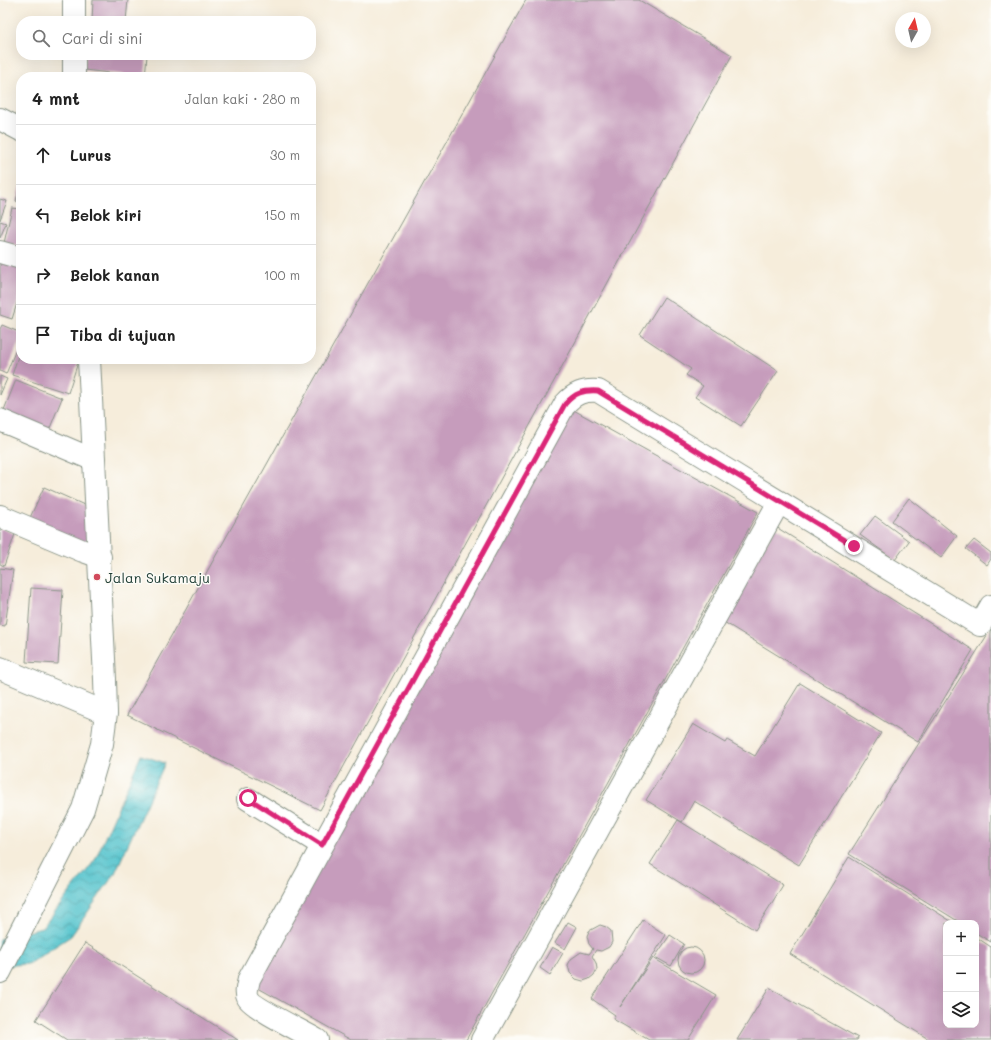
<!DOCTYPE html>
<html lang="id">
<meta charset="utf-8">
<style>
body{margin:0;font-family:Mali,sans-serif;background:#f2f2f2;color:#222}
.controls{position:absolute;right:12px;bottom:12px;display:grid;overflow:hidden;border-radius:8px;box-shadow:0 4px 16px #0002}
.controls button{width:36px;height:36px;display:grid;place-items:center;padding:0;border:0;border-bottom:1px solid #e0e0e0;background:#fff;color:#222;font:20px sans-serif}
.compass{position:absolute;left:895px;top:12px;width:36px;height:36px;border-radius:50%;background:#fff;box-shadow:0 4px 16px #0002;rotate:8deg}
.stop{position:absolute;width:12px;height:12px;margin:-9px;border:3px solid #db2777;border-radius:50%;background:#fff}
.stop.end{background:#db2777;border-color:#fff;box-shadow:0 1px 4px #0008}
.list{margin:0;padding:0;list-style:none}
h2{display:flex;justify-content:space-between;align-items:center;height:52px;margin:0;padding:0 16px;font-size:17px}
h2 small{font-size:13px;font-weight:400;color:#767676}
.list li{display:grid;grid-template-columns:26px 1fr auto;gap:12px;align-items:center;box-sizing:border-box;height:60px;padding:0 16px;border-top:1px solid #e0e0e0}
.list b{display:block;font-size:15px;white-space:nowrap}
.list em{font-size:13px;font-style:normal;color:#767676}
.icon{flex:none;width:22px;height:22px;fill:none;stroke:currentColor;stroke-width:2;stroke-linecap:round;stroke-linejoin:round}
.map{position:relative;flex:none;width:991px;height:1040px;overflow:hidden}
.search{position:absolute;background:#fff;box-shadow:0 4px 16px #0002;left:16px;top:16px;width:300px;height:44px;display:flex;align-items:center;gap:10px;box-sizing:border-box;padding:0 14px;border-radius:16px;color:#767676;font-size:15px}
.panel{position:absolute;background:#fff;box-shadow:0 4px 16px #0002;left:16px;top:72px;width:300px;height:292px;border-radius:16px}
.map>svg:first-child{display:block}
.water{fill:url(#water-waves);stroke:#3c8181}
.building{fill:#c69cbc}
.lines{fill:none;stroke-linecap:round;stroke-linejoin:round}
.minor-casing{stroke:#8a9588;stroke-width:24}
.minor{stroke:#fff;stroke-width:22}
.route{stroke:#db2777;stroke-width:5}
.poi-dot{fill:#d1495b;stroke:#fdfcf7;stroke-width:1.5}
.labels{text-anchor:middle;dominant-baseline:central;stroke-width:3;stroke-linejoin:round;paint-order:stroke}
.poi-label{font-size:14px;fill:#1f3d34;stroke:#fdfcf7;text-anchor:start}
</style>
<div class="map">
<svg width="991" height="1040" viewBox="0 0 991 1040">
<defs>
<pattern id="water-waves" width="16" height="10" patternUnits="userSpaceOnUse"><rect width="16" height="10" fill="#58c5ce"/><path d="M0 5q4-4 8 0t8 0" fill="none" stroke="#48a1a8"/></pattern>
</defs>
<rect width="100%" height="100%" fill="#fdfcf7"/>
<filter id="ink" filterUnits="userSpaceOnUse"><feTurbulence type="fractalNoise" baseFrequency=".025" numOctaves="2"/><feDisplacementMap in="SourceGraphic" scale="8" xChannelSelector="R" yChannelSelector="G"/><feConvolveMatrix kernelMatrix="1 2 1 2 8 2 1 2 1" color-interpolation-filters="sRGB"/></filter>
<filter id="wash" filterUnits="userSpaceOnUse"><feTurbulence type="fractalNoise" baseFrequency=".012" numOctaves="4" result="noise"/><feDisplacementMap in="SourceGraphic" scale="16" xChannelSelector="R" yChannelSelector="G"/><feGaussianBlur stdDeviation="0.9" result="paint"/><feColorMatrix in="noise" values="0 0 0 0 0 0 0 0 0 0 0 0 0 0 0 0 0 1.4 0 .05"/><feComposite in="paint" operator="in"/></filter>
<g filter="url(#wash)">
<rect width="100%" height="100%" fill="#f6eddb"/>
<polygon class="water" points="141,755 165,763 115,873 71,936 28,964 0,966 0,939 42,928 95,860"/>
<g id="blocks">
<g class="building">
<polygon points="93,0 128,0 126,21 92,21"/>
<polygon points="526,0 639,0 732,55 320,810 127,715"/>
<polygon points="86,55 147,55 145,77 84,70"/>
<polygon points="21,183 21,203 16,201"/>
<polygon points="0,199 7,201 0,220"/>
<polygon points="12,208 21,209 21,247 4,243"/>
<polygon points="0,221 6,223 0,238"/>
<polygon points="0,260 21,267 21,291 12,319 0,315"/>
<polygon points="664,297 778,371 741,426 695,397 703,386 686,375 691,369 640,335"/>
<polygon points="2,325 21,333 21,337 6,374 0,371 0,329"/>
<polygon points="21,347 21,359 79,359 68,393 12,375"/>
<polygon points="0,376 7,379 0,395"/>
<polygon points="16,380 62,398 48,433 2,415"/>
<polygon points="570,408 758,512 466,1040 351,1040 251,984"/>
<polygon points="44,487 91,508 86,547 28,522"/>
<polygon points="909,498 957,536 941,558 892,521"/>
<polygon points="875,516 909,541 895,560 860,535"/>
<polygon points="776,527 973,650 918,742 719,619"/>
<polygon points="0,528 15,534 4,566 0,564"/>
<polygon points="974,540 991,553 991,559 987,565 966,549"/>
<polygon points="0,568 13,570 5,626 0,625"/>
<polygon points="31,588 63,590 58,664 26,662"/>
<polygon points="991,629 991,942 976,933 976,923 961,923 849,854"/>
<polygon points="800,683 881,733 799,865 694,801 682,822 646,800 693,724 725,743 727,740 755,756"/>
<polygon points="678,820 783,885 755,930 650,864"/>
<polygon points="849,857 954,923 946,923 946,1025 976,1025 976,937 991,947 991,1040 930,1040 790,954"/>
<polygon points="643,920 666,935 620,1007 653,958 716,995 688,1040 649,1040 613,1019 615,1015 592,999"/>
<polygon points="568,922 577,927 565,949 555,943"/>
<polygon points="600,925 606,927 611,931 612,942 609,947 601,951 596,950 592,956 596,963 597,969 594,975 589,979 583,981 576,979 570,973 568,965 571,959 581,952 589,954 593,949 589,944 587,936 589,931"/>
<polygon points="670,935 684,944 671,966 655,957"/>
<polygon points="85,943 238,1040 67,1040 36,1020"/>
<polygon points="552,947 563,953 550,975 540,968"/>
<circle cx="691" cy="960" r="13"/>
<polygon points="769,988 858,1038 857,1040 737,1040"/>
</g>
</g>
</g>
<g filter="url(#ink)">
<use href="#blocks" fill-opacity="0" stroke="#8a9588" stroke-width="1"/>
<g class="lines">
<defs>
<g id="minor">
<polyline points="74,21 74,0"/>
<polyline points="74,77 74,55"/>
<polyline points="0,119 21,130"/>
<polyline points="0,252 21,258"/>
<polyline points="0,420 94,460"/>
<polyline points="0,516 83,551 100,557"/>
<polyline points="0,668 106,713"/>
<polyline points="248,799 322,845"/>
<polyline points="0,972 83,809 102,744 106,713 105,679 89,359"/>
<path d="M 317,1040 C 305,1033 252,1007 248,998 C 245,992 248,985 249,979 L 565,404 C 575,393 583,390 598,391 L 980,625 L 991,606"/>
<polyline points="482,1040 779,502"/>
</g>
</defs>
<use href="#minor" class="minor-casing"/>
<use href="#minor" class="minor"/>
</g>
</g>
<g class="lines" filter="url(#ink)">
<path class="route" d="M 248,798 L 322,845 L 565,404 C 575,393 583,390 598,391 L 854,546"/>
</g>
<circle class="poi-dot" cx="97" cy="577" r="4"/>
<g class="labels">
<g class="poi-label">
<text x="105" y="577">Jalan Sukamaju</text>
</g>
</g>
</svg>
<div class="controls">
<button>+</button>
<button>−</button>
<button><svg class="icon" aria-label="layers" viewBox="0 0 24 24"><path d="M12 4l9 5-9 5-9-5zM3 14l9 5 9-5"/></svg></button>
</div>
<svg class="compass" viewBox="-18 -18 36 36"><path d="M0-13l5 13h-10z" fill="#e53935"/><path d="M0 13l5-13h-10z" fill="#767676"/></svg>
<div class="stop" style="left:248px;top:798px"></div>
<div class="stop end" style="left:854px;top:546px"></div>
<div class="search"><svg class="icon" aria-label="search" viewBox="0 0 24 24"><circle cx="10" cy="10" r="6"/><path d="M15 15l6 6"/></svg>Cari di sini</div>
<section class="panel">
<h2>4 mnt<small>Jalan kaki · 280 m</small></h2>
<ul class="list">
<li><svg class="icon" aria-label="ahead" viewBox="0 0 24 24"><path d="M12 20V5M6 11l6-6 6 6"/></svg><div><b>Lurus</b></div><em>30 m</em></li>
<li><svg class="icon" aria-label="left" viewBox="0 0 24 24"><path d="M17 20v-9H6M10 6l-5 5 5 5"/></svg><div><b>Belok kiri</b></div><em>150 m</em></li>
<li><svg class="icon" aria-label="right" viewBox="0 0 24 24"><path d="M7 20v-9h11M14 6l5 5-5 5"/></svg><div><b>Belok kanan</b></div><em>100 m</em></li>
<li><svg class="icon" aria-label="arrive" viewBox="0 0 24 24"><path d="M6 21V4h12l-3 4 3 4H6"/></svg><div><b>Tiba di tujuan</b></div></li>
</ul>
</section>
</div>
